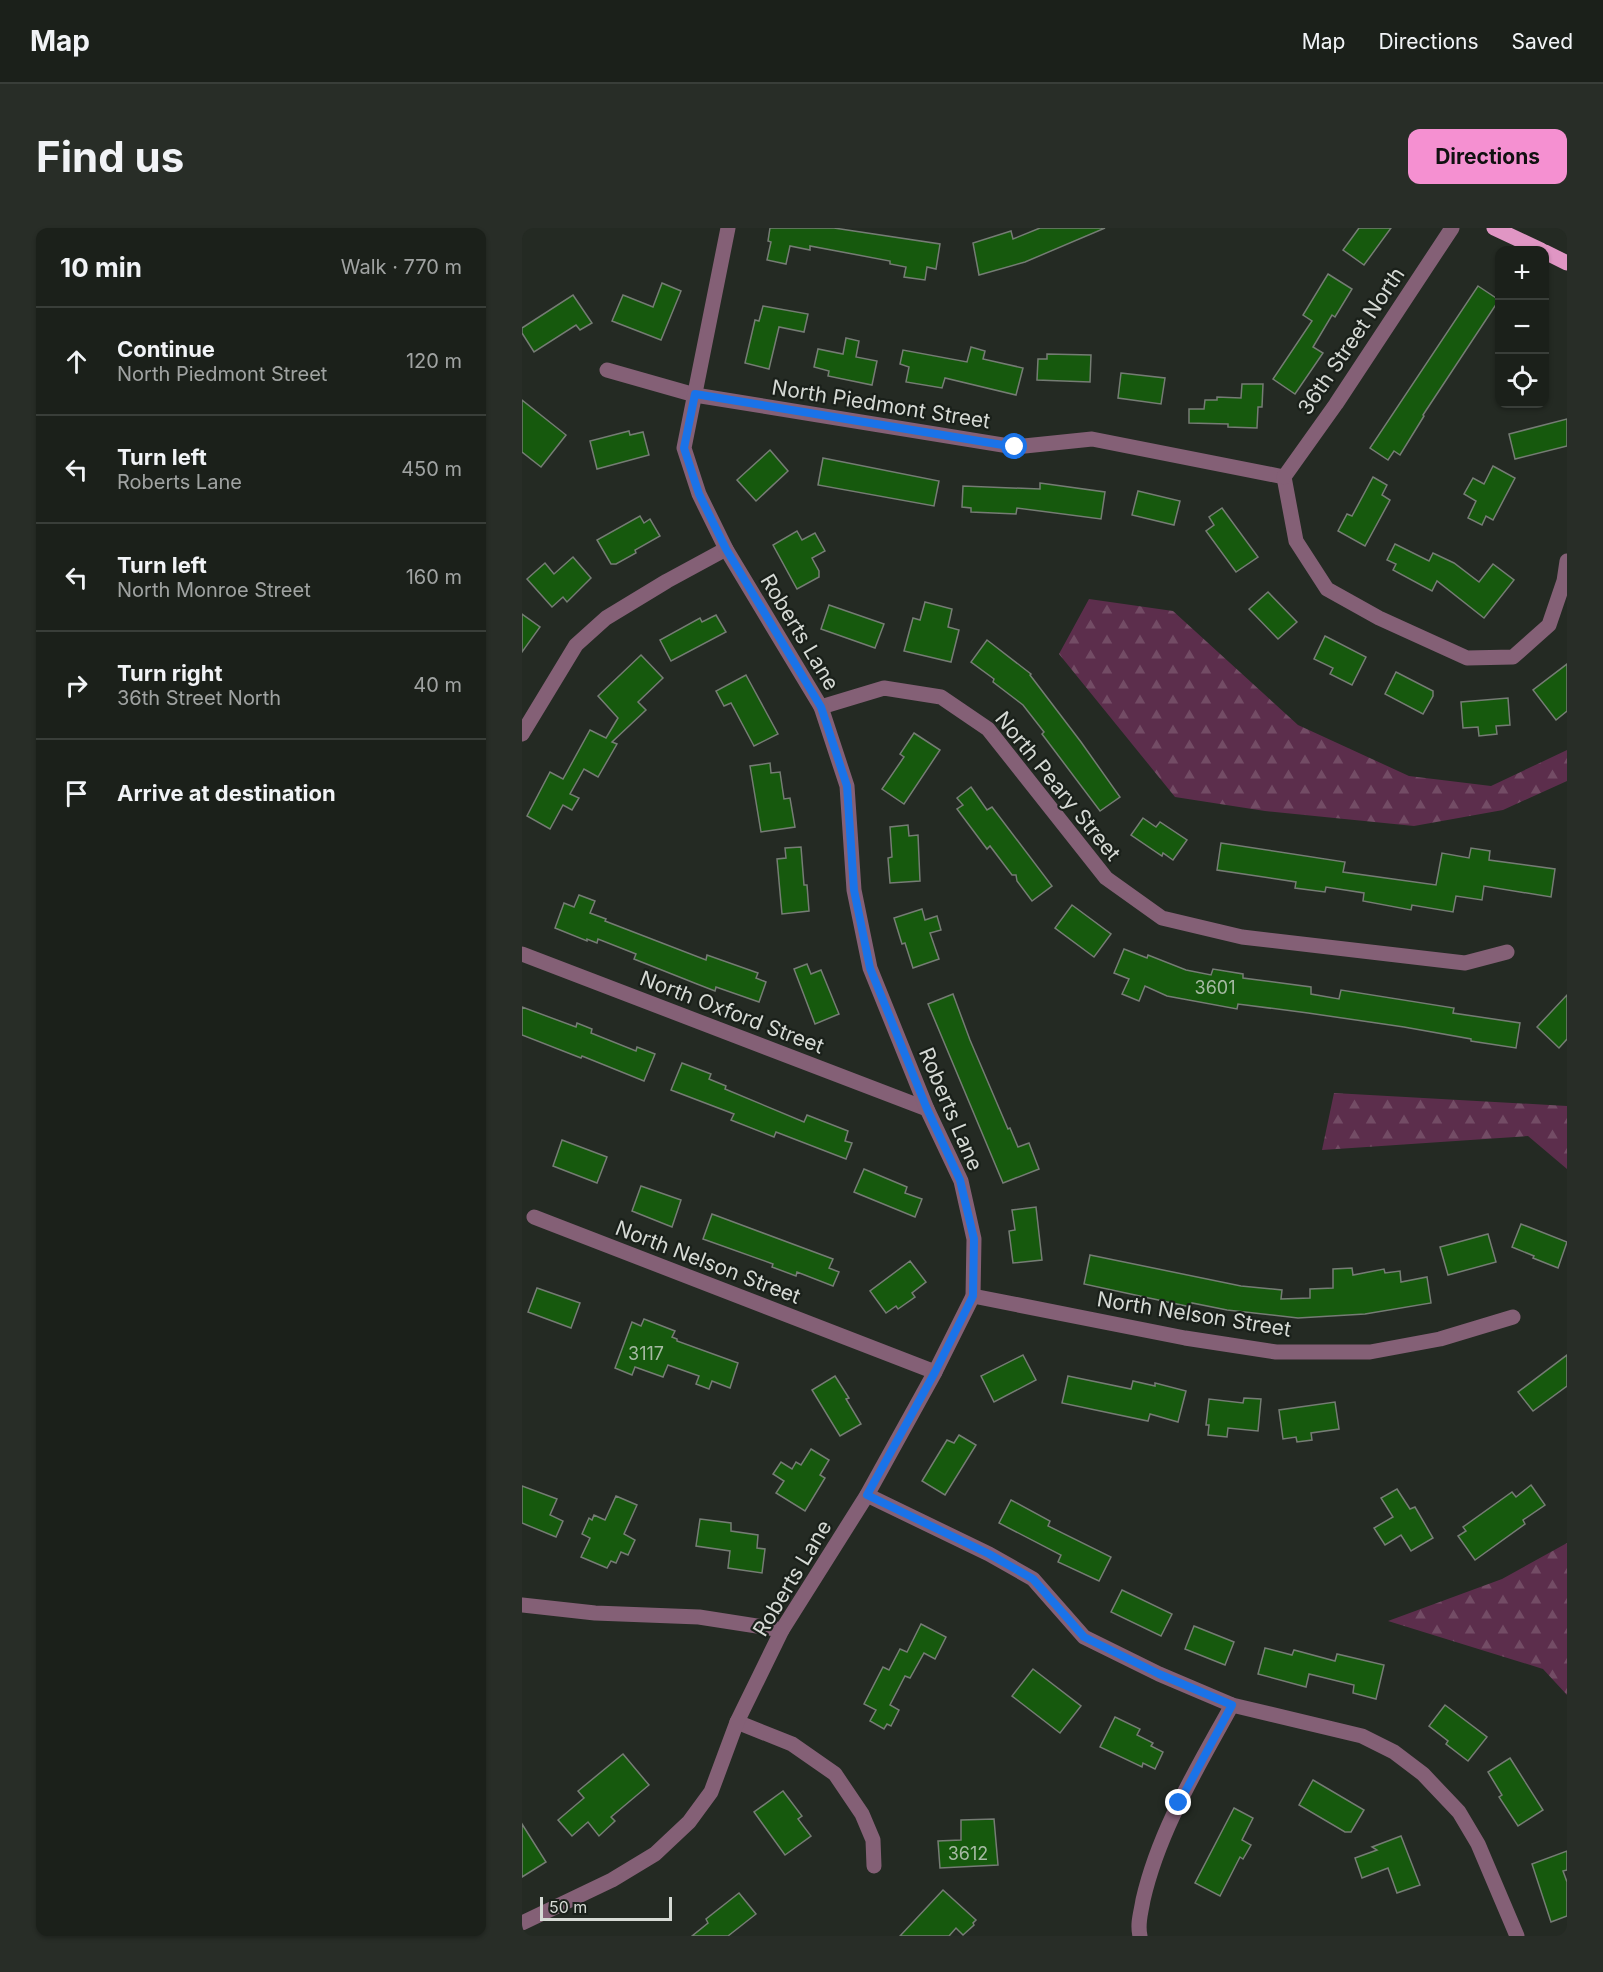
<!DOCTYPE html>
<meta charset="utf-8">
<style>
body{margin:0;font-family:Inter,sans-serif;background:#282d27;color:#f1f3f6}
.controls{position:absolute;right:18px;top:18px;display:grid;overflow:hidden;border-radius:12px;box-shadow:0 2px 4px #0004}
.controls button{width:54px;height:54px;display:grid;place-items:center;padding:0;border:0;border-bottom:2px solid #393e39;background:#1b201a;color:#f1f3f6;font:30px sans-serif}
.scale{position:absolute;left:18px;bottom:15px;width:132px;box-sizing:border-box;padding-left:6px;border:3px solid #d6dad5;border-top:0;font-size:16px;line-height:21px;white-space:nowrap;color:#d6dad5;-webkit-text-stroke:4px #1a201a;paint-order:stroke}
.stop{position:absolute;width:18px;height:18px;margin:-14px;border:4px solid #1a73e8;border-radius:50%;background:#fff}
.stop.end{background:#1a73e8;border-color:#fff;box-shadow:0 2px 6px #0008}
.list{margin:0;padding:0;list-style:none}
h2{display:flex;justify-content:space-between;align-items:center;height:78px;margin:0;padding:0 24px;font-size:26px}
h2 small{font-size:20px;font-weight:400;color:#a0a3a2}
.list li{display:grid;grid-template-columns:39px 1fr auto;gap:18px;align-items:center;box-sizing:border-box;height:108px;padding:0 24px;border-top:2px solid #393e39}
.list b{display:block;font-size:22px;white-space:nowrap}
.list p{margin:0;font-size:20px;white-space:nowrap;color:#a0a3a2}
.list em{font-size:20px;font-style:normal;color:#a0a3a2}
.icon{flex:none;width:33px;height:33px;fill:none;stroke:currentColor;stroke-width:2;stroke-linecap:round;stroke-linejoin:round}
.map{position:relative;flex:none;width:1045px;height:1708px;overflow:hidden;border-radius:12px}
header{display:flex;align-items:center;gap:36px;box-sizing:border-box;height:84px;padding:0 30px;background:#1b201a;border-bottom:2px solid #393e39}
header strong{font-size:28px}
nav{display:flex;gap:33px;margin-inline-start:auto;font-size:21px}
.intro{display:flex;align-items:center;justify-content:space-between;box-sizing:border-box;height:144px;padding:0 36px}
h1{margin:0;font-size:42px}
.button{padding:15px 27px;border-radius:12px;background:#f590d1;color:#111;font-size:21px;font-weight:700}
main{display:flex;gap:36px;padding:0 36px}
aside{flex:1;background:#1b201a;border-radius:12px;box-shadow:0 2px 4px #0004}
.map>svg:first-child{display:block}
.forest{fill:url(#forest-firs)}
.building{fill:#16590d;stroke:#757c74;stroke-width:1.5}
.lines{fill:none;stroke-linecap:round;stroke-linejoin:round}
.minor{stroke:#846076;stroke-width:15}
.major{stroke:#e096c4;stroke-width:15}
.route{stroke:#1a73e8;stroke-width:8}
.labels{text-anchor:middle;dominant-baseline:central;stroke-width:4.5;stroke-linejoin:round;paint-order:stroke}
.number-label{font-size:18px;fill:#a6baa3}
.street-label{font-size:21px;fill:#d6dad5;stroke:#1a201a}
</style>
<header>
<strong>Map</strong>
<nav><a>Map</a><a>Directions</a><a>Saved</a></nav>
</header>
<div class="intro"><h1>Find us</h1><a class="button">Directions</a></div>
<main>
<aside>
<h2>10 min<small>Walk · 770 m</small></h2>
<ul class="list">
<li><svg class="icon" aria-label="ahead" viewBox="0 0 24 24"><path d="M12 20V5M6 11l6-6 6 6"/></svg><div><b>Continue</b><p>North Piedmont Street</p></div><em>120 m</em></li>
<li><svg class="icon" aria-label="left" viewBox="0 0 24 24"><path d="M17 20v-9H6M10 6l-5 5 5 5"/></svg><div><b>Turn left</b><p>Roberts Lane</p></div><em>450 m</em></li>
<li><svg class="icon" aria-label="left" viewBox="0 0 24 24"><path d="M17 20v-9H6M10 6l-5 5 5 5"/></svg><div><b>Turn left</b><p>North Monroe Street</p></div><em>160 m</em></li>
<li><svg class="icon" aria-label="right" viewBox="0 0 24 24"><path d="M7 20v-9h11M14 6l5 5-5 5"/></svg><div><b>Turn right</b><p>36th Street North</p></div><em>40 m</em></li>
<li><svg class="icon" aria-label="arrive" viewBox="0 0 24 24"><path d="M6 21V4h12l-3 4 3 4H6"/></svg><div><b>Arrive at destination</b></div></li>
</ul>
</aside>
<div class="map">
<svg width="1045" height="1708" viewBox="0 0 1045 1708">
<defs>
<pattern id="forest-firs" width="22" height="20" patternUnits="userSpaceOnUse" patternTransform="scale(1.5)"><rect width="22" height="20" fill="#5c2e4c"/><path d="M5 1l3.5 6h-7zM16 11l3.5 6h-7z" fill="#734c65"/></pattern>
</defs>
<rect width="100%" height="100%" fill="#242a23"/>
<g class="forest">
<polygon points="567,371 651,383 776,497 887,548 969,558 1045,522 1045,553 981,582 892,598 743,583 653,569 537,426"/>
<polygon points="812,865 1045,878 1045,941 1006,908 800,922"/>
<polygon points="1045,1315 1045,1467 1021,1441 866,1393 980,1351"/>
</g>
<g class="building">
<polygon points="248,0 312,0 418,16 414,41 405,39 403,52 382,49 384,39 368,36 368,33 288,18 288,22 268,18 264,36 245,32 249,14 246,13"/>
<polygon points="518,0 583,0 503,34 457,47 451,15 489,3 491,11"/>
<polygon points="837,0 869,0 842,37 821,22"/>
<polygon points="806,46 830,61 813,89 810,87 791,119 801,125 773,166 751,151 790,93 781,87"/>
<polygon points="140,55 159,63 139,112 90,93 101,67 131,79"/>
<polygon points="956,58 977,72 901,187 902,188 878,227 872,223 866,232 848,220"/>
<polygon points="51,67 70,95 58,102 54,97 12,124 0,105 0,100"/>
<polygon points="241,78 286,86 282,104 257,99 247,141 223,135 233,92 237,93"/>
<polygon points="324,110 337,113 334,129 355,133 350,157 306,148 307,143 292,139 296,121 321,126"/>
<polygon points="449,119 463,123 461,131 501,140 494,167 423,150 420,160 384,154 387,139 378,136 381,122 445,134"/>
<polygon points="525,126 569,127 568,154 515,152 516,131 525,131"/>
<polygon points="599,145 643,150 639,176 596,170"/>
<polygon points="720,156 741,156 740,179 736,179 735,200 706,199 706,196 667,195 667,181 682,181 683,172 695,172 695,169 719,170"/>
<polygon points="0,172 44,207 19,239 0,224"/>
<polygon points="1045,191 1045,218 993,231 987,206"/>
<polygon points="107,203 108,207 121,204 127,227 75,241 68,213"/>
<polygon points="248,222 266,243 234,273 215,252"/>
<polygon points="301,230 417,253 412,278 296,257"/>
<polygon points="971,238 993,250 971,292 964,288 960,297 946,290 954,273 942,266 951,250 962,256"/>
<polygon points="851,249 865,257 860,267 868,272 843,318 816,303 825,286 830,288"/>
<polygon points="518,255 583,264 579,291 495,280 494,286 449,284 449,280 440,279 441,258 518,261"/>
<polygon points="616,263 658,273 652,297 610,287"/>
<polygon points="700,280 736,329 714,344 684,303 692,297 687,289"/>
<polygon points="118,288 122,295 128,291 138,308 113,322 114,325 94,336 89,336 75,312"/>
<polygon points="275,303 280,312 293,305 303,323 290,330 297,343 297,349 275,361 251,317"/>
<polygon points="873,316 907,333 911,325 932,335 957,354 971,336 992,352 962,390 915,353 910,363 871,342 874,336 865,332"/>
<polygon points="51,329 69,350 45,374 41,369 30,379 5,351 23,335 32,346"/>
<polygon points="746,364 775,394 756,411 727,381"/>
<polygon points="403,374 430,381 426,399 437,402 429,434 382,423 391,390 398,392"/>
<polygon points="307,377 362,396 353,420 299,401"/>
<polygon points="0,386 18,399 0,424"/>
<polygon points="194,387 204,404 149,433 138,412 178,390 180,394"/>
<polygon points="803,408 844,429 830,457 808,446 811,440 792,431"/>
<polygon points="465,412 509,446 508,447 559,514 598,569 578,583 520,506 522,504 501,477 471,454 472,451 449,434"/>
<polygon points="119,427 141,450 116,474 124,482 90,514 95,516 76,549 62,541 48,566 57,570 50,582 41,577 28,601 5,588 28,544 41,551 68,502 84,510 96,490 76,468"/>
<polygon points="1045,436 1045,483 1034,492 1011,462"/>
<polygon points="874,444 911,463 911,468 901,486 863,466"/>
<polygon points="224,447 256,506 232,518 209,475 202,478 194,463"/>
<polygon points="986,470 988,497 974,498 975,506 957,508 956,499 941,500 939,474"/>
<polygon points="392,505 418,522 382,576 360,561 382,529 378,526"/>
<polygon points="248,535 249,545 258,544 262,571 268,570 273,599 239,604 228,538"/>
<polygon points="449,559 465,582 470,579 530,658 510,673 495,653 494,647 490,647 468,618 465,621 435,581 441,577 435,570"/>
<polygon points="621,590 634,599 638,594 665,612 651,632 641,625 640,628 609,607"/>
<polygon points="386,597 387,608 396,607 398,653 368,655 366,630 370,629 368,599"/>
<polygon points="699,615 823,634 821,644 914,657 920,625 947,630 949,620 968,623 967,632 1033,641 1029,669 962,658 960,672 934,668 931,684 890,677 889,682 841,673 842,665 804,659 803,664 773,660 774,654 695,642"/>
<polygon points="279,619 282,657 285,657 287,683 260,686 255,631 264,630 263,620"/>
<polygon points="57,667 73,673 68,685 84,691 83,693 184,732 185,727 236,745 234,750 244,754 237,774 194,759 193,763 175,756 112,731 114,726 76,711 75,715 65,711 65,713 33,700 42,675 52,679"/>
<polygon points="550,677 589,706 572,729 533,700"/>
<polygon points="400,681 403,692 415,688 419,702 408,705 417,731 391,740 383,715 380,716 372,690"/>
<polygon points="602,721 625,730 626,727 664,742 689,747 691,741 721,746 721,750 789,759 789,766 817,771 819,762 932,780 931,785 998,795 994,820 949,813 949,811 882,799 786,785 716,776 715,781 645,768 623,758 617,773 600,766 607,751 592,745"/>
<polygon points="285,736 289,746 299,742 317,786 293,796 272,741"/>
<polygon points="431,766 448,812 486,901 488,900 496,919 507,915 517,941 481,955 406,776"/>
<polygon points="1045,767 1045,811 1037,820 1015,799"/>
<polygon points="0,779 54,799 55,795 70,801 69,805 114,823 115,819 133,826 122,853 60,828 59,830 0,807"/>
<polygon points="160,835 189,846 187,851 204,858 203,861 282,894 285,887 326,903 323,913 330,915 324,931 254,904 252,909 209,892 212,886 149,862"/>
<polygon points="40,912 85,929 75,955 31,938"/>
<polygon points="342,941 385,959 383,965 400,971 393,989 332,964"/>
<polygon points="119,958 159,972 150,999 110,983"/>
<polygon points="514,979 520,1032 491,1035 487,1003 493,1002 490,982"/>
<polygon points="190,986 311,1031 307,1040 317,1044 311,1058 275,1044 274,1048 250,1039 251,1036 181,1011"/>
<polygon points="999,996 1045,1014 1036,1040 1011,1030 1012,1028 990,1019"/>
<polygon points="966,1006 974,1034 926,1047 918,1019"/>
<polygon points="568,1027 719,1058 760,1062 759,1071 788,1070 788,1061 811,1060 811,1041 830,1040 831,1047 862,1041 863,1045 878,1043 879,1054 905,1049 909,1075 843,1086 776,1090 705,1082 670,1075 669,1079 562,1056"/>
<polygon points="388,1033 404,1054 390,1065 393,1069 376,1081 374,1078 364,1085 348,1063"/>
<polygon points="15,1060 58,1075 49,1100 6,1084"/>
<polygon points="122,1091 153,1103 150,1109 155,1111 155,1113 216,1135 208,1160 190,1153 187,1161 174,1156 177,1148 146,1137 141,1149 113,1139 110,1147 93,1140 110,1094 119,1098"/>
<polygon points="501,1127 514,1152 472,1174 459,1148"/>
<polygon points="1045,1127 1045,1158 1011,1183 996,1164"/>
<polygon points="313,1148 327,1170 324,1171 339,1196 318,1208 290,1162"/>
<polygon points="546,1148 609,1161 611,1153 633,1158 633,1155 664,1163 656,1194 628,1186 626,1193 540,1175"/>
<polygon points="722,1170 739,1171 736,1203 706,1200 705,1209 686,1207 687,1197 684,1197 687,1171 721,1175"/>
<polygon points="813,1174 817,1201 789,1205 790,1212 775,1214 774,1209 761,1211 757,1182"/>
<polygon points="437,1207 454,1217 423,1267 400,1253 425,1212 432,1215"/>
<polygon points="289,1221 307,1232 298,1247 303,1250 283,1283 254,1265 262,1253 251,1246 259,1234 270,1241 274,1234 279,1237"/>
<polygon points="1009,1257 1023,1277 1001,1292 1003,1296 953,1332 936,1308 944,1303 941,1299 990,1264 994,1269"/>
<polygon points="0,1258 35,1271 28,1287 41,1293 34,1309 0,1295"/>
<polygon points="875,1261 888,1281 893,1279 911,1310 889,1323 879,1307 863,1317 852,1300 871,1289 859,1270"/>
<polygon points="94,1268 115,1277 102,1306 113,1312 106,1327 99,1324 94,1335 89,1333 85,1340 59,1329 68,1310 60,1306 67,1290 70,1292 72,1287 83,1292"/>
<polygon points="489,1272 528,1293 526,1298 589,1329 577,1353 536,1334 539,1327 477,1295"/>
<polygon points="178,1291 209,1295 209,1303 236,1307 235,1320 243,1321 240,1345 206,1340 208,1323 174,1318"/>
<polygon points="600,1362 650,1386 639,1408 589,1384"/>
<polygon points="399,1396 424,1409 413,1431 402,1425 388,1450 383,1448 368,1477 377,1482 369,1498 365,1496 362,1501 348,1493 354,1482 342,1476 361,1439 367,1442 378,1421 385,1424"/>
<polygon points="672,1398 712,1414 703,1437 663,1421"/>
<polygon points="743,1420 770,1427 772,1422 813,1433 815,1426 862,1437 854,1471 831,1465 832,1457 787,1446 784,1459 736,1446"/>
<polygon points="511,1441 559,1478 538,1505 490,1468"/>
<polygon points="923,1477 965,1509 946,1533 924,1516 926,1513 907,1498"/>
<polygon points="593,1489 618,1501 615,1507 631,1515 629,1518 641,1524 633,1541 621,1535 620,1539 578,1519"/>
<polygon points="101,1526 127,1557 89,1589 93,1593 77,1608 66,1594 50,1608 36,1592 62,1570 56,1563"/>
<polygon points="988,1530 1021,1582 996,1598 977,1569 980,1567 966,1544"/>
<polygon points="791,1552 842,1582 829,1604 823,1604 777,1577"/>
<polygon points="261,1563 280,1588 276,1591 289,1608 263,1627 232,1584"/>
<polygon points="712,1580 731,1590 720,1612 729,1617 721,1631 718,1629 698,1668 673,1655"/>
<polygon points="472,1591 476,1637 418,1640 416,1613 439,1612 439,1592"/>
<polygon points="0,1596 24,1634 0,1649"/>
<polygon points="879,1608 898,1657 875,1665 866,1640 840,1650 833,1630 855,1622 850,1619"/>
<polygon points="1045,1623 1045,1642 1041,1643 1045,1654 1045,1688 1029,1694 1010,1636"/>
<polygon points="421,1662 454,1692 451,1695 452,1697 441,1707 434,1700 427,1708 378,1708"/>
<polygon points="217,1665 234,1686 206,1708 170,1708 186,1695 184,1691"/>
</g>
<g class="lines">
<g class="minor">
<polyline points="85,142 173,167 493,219 570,211 762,249"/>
<polyline points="762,249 774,313 805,361 857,390 945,430 991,429 1027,397 1042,353 1045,333"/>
<polyline points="762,249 814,176 930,0"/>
<polyline points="299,479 362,460 419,469 466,501 584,650 640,690 720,709 943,735 985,724"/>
<polyline points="0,506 54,417 84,390 145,353 204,321"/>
<polyline points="0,726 405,881"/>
<polyline points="12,989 413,1144"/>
<polyline points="451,1068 663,1110 754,1124 848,1124 918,1111 991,1089"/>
<polyline points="345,1267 467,1326 511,1351 562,1409 637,1446 710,1477 840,1508 872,1524 901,1546 937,1584 956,1616 995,1708"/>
<polyline points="0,1377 73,1385 177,1389 260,1402"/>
<polyline points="215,1494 270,1516 313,1546 340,1586 351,1612 352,1638"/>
<polyline points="0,1695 90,1652 133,1626 167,1594 189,1564 215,1494 260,1402 345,1267 413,1144 451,1068 452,1011 439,953 405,881 348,740 332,662 325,558 299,479 204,321 177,266 162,220 206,0"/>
<path d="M 618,1708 C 615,1695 619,1685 621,1672 C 637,1602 676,1539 710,1477"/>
</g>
<g class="major">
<polyline points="972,0 1019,22"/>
<polyline points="1023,24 1045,35"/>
</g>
</g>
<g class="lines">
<polyline class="route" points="493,219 173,166 162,220 177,266 204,321 299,479 325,558 332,662 348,740 405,881 438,952 452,1011 451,1068 413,1144 345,1267 467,1326 511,1351 562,1409 637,1446 710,1477 657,1575"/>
</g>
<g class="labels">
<g class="number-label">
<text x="693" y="759">3601</text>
<text x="124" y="1125">3117</text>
<text x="446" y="1625">3612</text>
</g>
<g class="street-label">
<text transform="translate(829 113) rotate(-56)">36th Street North</text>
<text transform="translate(359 176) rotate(9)">North Piedmont Street</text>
<text transform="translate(278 404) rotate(59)">Roberts Lane</text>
<text transform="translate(536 558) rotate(51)">North Peary Street</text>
<text transform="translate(210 784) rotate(21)">North Oxford Street</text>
<text transform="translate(429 881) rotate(67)">Roberts Lane</text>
<text transform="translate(186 1034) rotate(21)">North Nelson Street</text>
<text transform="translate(672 1086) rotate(9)">North Nelson Street</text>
<text transform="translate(270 1350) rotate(-59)">Roberts Lane</text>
</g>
</g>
</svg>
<div class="controls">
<button>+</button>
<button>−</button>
<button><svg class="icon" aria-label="locate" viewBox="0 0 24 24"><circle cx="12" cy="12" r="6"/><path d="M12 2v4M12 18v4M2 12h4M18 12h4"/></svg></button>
</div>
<div class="scale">50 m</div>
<div class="stop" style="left:493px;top:219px"></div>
<div class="stop end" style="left:657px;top:1575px"></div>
</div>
</main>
